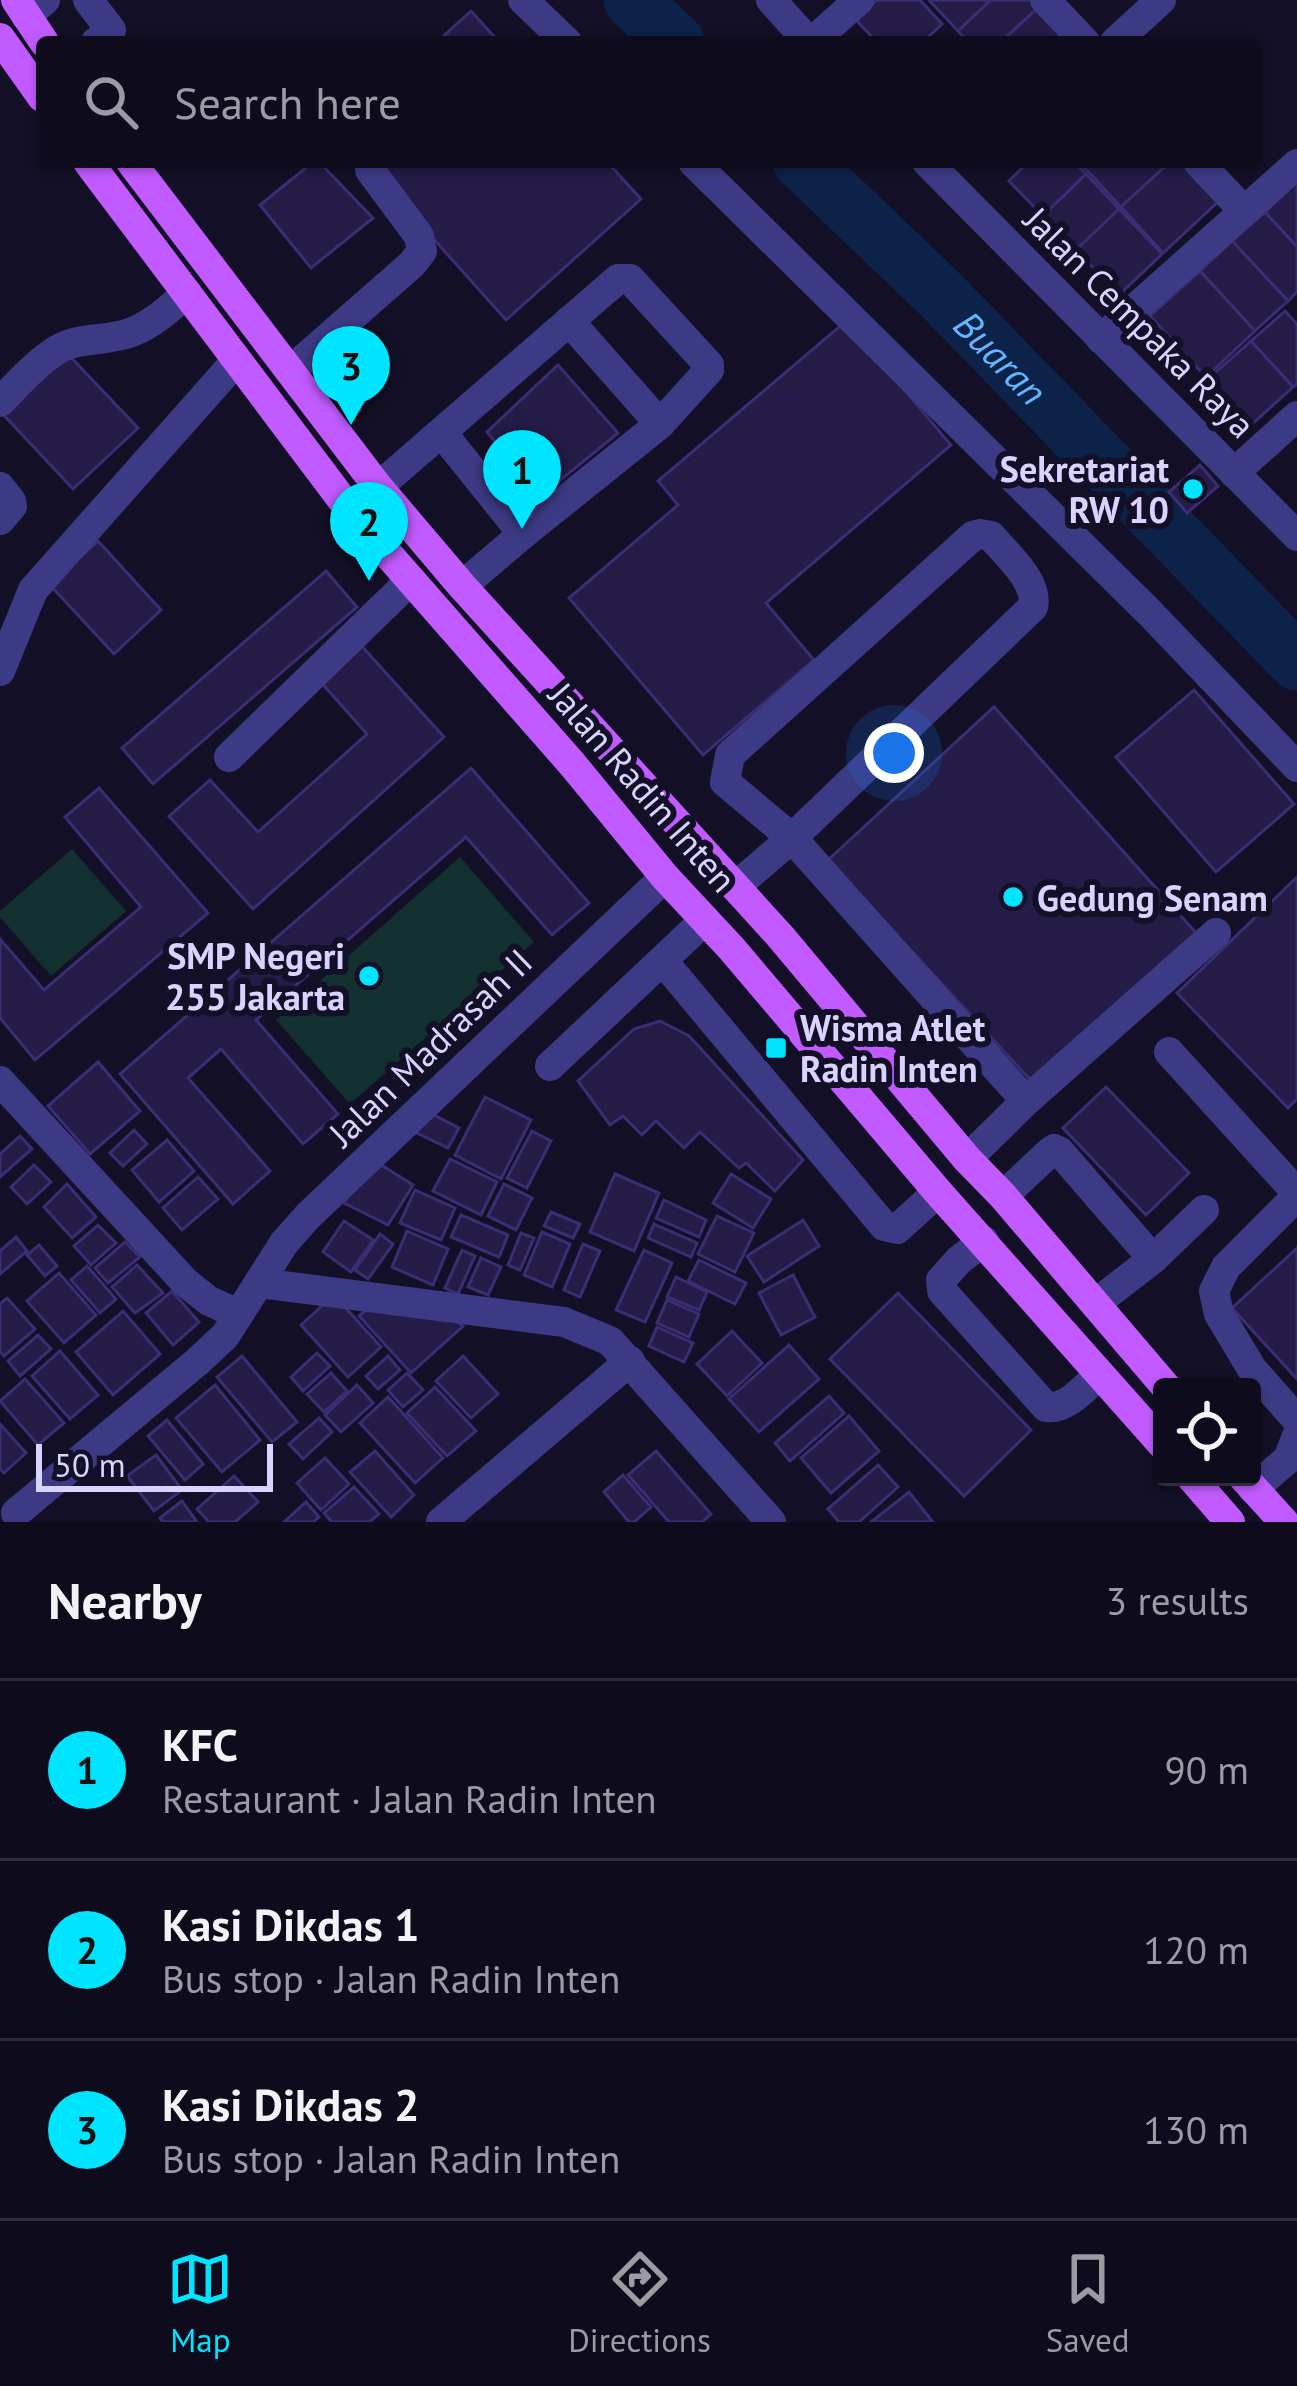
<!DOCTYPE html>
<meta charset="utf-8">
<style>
body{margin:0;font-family:"PT Sans",sans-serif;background:#1c1929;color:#f1f3f6}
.controls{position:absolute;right:36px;bottom:36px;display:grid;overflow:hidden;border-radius:12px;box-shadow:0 3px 9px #0004}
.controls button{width:108px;height:108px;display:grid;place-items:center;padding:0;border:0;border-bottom:3px solid #2e2b3b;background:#0e0b1c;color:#f1f3f6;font:60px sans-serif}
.scale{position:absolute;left:36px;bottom:30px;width:237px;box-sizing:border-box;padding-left:12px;border:6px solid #d9d4ff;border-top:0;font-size:33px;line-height:42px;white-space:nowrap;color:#d9d4ff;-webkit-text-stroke:9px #130f26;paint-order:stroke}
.you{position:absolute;left:894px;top:753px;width:42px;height:42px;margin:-30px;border:9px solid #fff;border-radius:50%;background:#1a73e8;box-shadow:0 0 0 18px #1a73e833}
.badge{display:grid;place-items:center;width:78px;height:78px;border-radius:50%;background:#00e5ff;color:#111;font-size:39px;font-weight:700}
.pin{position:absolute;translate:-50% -99px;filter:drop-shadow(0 3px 6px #0008)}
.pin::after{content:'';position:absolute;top:63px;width:42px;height:36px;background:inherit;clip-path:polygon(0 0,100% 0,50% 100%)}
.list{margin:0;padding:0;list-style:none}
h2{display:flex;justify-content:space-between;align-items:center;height:156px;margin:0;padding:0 48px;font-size:51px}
h2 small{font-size:39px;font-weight:400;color:#9b9ba3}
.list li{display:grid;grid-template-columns:78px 1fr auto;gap:36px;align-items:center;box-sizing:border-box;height:180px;padding:0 48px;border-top:3px solid #2e2b3b}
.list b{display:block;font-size:45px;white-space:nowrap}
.list p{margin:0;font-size:39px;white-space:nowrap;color:#9b9ba3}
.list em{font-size:39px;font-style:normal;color:#9b9ba3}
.icon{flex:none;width:66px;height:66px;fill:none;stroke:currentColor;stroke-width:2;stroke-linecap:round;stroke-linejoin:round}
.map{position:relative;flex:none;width:1297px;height:1522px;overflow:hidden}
.search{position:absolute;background:#0e0b1c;box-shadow:0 3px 9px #0004;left:36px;right:36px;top:36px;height:132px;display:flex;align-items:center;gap:30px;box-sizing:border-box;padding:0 42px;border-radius:12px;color:#9b9ba3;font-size:45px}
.sheet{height:696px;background:#0e0b1c}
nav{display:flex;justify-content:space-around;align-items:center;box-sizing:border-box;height:168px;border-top:3px solid #2e2b3b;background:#0e0b1c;font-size:33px;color:#9b9ba3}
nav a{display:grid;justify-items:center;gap:6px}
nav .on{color:#00e5ff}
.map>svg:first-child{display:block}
.green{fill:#12302f}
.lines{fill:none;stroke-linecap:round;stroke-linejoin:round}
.river{stroke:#0c2248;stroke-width:57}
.building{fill:#241b47;stroke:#3b2d73;stroke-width:3}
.minor{stroke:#3d3a85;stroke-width:30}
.major{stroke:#c25bff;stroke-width:30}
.poi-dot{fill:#00e5ff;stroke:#130f26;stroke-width:4.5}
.labels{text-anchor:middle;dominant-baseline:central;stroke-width:12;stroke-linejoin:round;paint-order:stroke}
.street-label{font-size:36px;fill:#d9d4ff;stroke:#130f26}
.poi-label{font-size:36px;font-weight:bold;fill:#d9d4ff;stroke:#130f26;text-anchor:end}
.water-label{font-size:39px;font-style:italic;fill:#62b6ff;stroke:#130f26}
</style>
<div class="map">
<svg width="1297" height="1522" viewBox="0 0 1297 1522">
<rect width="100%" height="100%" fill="#130f26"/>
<g class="green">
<polygon points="72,849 126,911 51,976 0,917 0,911"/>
<polygon points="460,857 534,942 350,1104 276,1020"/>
</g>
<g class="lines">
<g class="river">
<polyline points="632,0 676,42"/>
<path id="s1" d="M 802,162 L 941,295 L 1297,662"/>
</g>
</g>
<g class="building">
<polygon points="877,0 920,0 942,24 923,42 877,42 856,20"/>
<polygon points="929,0 991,0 958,31"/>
<polygon points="991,0 1036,0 1041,5 1001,42 968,42 958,31"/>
<polygon points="1041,5 1075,42 1001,42"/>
<polygon points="471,11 499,42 437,42"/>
<polygon points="313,162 319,162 373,218 311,268 260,205"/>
<polygon points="365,162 607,162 641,199 506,320"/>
<polygon points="1028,162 1074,162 1086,174 1043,216 1009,181"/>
<polygon points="1086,162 1170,162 1121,207 1082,165"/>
<polygon points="1170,162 1186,162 1221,199 1163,253 1121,207"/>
<polygon points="1086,174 1119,209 1076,250 1043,216"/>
<polygon points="1297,182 1297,247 1265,212"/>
<polygon points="1119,209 1162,254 1119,295 1076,250"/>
<polygon points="1265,212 1297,247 1297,292 1288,301 1232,241"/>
<polygon points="1232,241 1288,301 1255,331 1200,271"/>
<polygon points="1200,271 1255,331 1206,377 1150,316"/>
<polygon points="1285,311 1297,324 1297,384 1293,387 1251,341"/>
<polygon points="846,321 951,445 766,603 814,660 703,755 569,598 678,505 658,481"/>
<polygon points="1251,341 1293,387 1249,427 1207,380"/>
<polygon points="64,350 138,428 73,489 0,411"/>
<polygon points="558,365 618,433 540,497 487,432"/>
<polygon points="1200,465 1218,486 1187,513 1169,492"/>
<polygon points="98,541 161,610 114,654 50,585"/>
<polygon points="326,571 357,607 153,784 122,748"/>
<polygon points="358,642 444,737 253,909 169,816 210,780 258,832 367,734 318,679"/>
<polygon points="1194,690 1294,804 1216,872 1116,757"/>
<polygon points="994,707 1197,934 1034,1084 828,860"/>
<polygon points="471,768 589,903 552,935 466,837 256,1020 338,1114 303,1144 221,1049 188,1078 270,1171 233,1204 120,1074"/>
<polygon points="99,788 208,913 35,1060 0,1018 0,939 44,990 141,907 65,817"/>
<polygon points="1297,877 1297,1099 1288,1108 1177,993"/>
<polygon points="660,1021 689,1036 803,1160 775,1191 746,1163 739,1168 700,1132 684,1148 656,1121 642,1135 623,1116 610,1125 578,1081 634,1029"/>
<polygon points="98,1062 140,1111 90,1154 48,1106"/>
<polygon points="1106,1087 1189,1173 1146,1215 1063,1128"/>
<polygon points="485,1097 531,1120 501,1179 455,1155"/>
<polygon points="424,1110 459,1128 448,1148 413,1131"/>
<polygon points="134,1130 147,1144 123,1166 110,1153"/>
<polygon points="532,1131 551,1141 527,1188 507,1178"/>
<polygon points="20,1136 32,1149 0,1177 0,1154"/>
<polygon points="167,1140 194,1171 159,1202 132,1170"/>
<polygon points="372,1159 413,1185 388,1225 344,1203"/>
<polygon points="450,1159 497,1182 481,1215 433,1191"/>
<polygon points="34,1165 51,1182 27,1204 11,1187"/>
<polygon points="615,1174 659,1193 634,1251 590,1232"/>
<polygon points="731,1174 771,1199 753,1228 713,1203"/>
<polygon points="198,1177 218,1199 182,1230 163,1208"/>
<polygon points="67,1184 96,1217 72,1238 44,1207"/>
<polygon points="504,1184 532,1198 516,1230 488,1216"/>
<polygon points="415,1190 455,1208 441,1240 400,1223"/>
<polygon points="664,1200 706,1220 699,1237 656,1218"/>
<polygon points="551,1212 580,1224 573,1238 544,1226"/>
<polygon points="461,1215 508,1235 499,1257 451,1237"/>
<polygon points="717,1216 754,1233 735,1272 698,1254"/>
<polygon points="803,1220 819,1246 764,1282 747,1256"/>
<polygon points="344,1221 373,1240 351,1272 323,1252"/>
<polygon points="654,1224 697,1243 691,1257 648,1238"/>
<polygon points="98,1225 116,1243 91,1265 74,1246"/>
<polygon points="407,1231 448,1249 433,1285 392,1267"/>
<polygon points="542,1232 570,1244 552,1287 524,1275"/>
<polygon points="521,1233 534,1238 520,1270 508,1265"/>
<polygon points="380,1234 393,1244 368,1279 355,1270"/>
<polygon points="16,1237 27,1251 0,1274 0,1251"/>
<polygon points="125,1242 140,1257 108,1283 95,1268"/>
<polygon points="583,1244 600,1251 580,1297 564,1290"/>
<polygon points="39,1245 57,1266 45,1276 27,1255"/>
<polygon points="1297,1248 1297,1379 1232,1308"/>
<polygon points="462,1250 475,1256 458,1294 445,1288"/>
<polygon points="644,1250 672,1263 645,1322 616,1310"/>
<polygon points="481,1258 501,1267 488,1295 468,1287"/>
<polygon points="699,1260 746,1283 735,1304 688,1281"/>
<polygon points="137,1265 163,1293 135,1313 112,1287"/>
<polygon points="87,1266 116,1299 100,1313 71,1280"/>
<polygon points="59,1273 96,1315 64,1343 27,1301"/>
<polygon points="793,1275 815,1317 781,1335 759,1293"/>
<polygon points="676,1277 707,1292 699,1310 667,1297"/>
<polygon points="172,1291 199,1322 173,1345 146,1313"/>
<polygon points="898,1293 1031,1430 964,1496 830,1359"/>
<polygon points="334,1295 381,1347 348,1377 301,1325"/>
<polygon points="7,1298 35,1329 4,1356 0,1352 0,1304"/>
<polygon points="378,1300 440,1309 463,1326 411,1373 359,1316"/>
<polygon points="667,1300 699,1314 689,1337 657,1323"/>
<polygon points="123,1311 160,1354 113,1395 76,1352"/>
<polygon points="657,1327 693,1343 684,1362 649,1346"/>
<polygon points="732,1331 762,1363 727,1396 697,1364"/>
<polygon points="38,1335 51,1349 20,1376 8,1361"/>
<polygon points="789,1345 819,1379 759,1432 729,1399"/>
<polygon points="60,1351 98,1395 70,1419 32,1376"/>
<polygon points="317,1353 330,1366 303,1391 291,1377"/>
<polygon points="242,1356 297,1422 272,1442 217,1377"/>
<polygon points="388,1356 400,1370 378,1389 366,1376"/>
<polygon points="463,1356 498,1394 471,1418 436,1381"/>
<polygon points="331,1373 347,1391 324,1412 307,1394"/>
<polygon points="407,1373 423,1390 403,1407 388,1390"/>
<polygon points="25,1379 64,1423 38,1445 0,1401"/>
<polygon points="215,1385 260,1440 222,1472 176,1418"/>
<polygon points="357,1385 373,1403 341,1432 325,1415"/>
<polygon points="435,1387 476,1431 447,1456 407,1413"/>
<polygon points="829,1396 844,1413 790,1461 775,1443"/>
<polygon points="388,1397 443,1458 415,1483 360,1423"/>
<polygon points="849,1416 879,1451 831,1493 801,1458"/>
<polygon points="319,1418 332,1432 303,1459 289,1444"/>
<polygon points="167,1420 203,1464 185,1480 148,1436"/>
<polygon points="0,1424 26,1453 4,1473 0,1469"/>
<polygon points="375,1451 414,1495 391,1517 350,1472"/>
<polygon points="656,1451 711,1514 702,1522 669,1522 628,1475"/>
<polygon points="156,1455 182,1490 154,1511 127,1476"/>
<polygon points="325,1458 349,1484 321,1510 297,1483"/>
<polygon points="878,1465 898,1487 859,1522 839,1522 828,1509"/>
<polygon points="623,1475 651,1507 634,1522 629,1522 604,1492"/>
<polygon points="234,1476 258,1502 235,1522 209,1522 197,1509"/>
<polygon points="354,1487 379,1514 369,1522 332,1522 324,1513"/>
<polygon points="909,1492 933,1522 871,1522"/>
<polygon points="182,1501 197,1522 163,1522 160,1518"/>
<polygon points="306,1502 319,1517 313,1522 284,1522"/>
</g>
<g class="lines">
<g class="minor">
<polyline points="88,0 111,30 96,42"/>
<polyline points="523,0 567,42"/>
<polyline points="771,0 809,42"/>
<polyline points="1045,0 1085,42"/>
<polyline points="26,16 45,0"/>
<polyline points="812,42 859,0"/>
<polyline points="1115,42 1161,0"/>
<polyline points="693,162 1150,613 1297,767"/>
<polyline points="927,162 1297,536"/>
<polyline points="1198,162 1244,211"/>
<polyline points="569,321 660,424"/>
<polyline points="1101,339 1297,164"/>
<polyline points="290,371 412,264 422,251 419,236 370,170"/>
<path d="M 0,402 C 18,384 36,363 57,350 C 80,336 108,342 132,332 C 153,324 170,308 187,293"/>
<polyline points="442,433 523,534"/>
<polyline points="1234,473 1297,416"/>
<polyline points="0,487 11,501 12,506 0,520"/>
<polyline points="378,487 618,279 630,279 709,365 709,370 660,424 523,534 462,586"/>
<polyline points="0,671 33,590 237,360"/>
<polyline points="229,757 411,580"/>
<path d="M 735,887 L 792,838 L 1033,607 C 1039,582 1007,555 991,536 L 980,534 L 973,536 L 730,755 L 725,782 L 792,838 L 1026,1101"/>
<polyline points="663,961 884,1226 897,1229 938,1192"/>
<polyline points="1169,1052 1297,1193"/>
<polyline points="550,1066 705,920"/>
<polyline points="0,1081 185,1282 209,1301 238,1314"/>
<polyline points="967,1159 1026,1101 1216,933"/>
<polyline points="1003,1196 1050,1152 1054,1149 1060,1152 1153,1259 1204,1210"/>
<polyline points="1297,1196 1226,1267 1214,1291 1219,1314 1252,1369 1297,1420"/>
<path d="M 984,1241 L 959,1260 L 941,1280 L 942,1291 L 1046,1407 C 1067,1410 1085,1387 1100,1374"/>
<polyline points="260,1283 564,1322 610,1341 771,1522"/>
<polyline points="1095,1304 1153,1259"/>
<polyline points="1253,1489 1288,1459 1297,1436"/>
<polyline points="16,1513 197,1362 225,1336 284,1243 308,1216 665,877"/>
<polyline points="441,1522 630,1361"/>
</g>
<g class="major">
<polyline points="16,0 44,42"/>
<polyline points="0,38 42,97"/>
<polyline points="88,162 352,513 573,765 665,877 732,949 938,1192 1162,1444"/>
<polyline points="131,162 378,487 462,586 780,936 967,1159 1003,1196 1166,1387"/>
<polyline points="1191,1477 1230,1522"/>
<polyline points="1243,1477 1284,1522"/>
</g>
</g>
<g class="poi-dot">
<circle cx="1193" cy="489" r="12"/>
<circle cx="1013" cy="897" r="12"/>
<circle cx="369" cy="976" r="12"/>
<rect x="764" y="1036" width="24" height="24" rx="6"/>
</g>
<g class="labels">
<g class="street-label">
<text transform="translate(1140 322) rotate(45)">Jalan Cempaka Raya</text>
<text transform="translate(643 787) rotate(49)">Jalan Radin Inten</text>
<text transform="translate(430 1047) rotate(-44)">Jalan Madrasah II</text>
</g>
<g class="poi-label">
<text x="1169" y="468">Sekretariat<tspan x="1169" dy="41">RW 10</tspan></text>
<text x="1037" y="897" text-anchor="start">Gedung Senam</text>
<text x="345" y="955">SMP Negeri<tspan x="345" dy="41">255 Jakarta</tspan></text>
<text x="800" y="1027" text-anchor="start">Wisma Atlet<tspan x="800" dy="41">Radin Inten</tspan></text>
</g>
<g class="water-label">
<text stroke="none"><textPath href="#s1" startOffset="279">Buaran</textPath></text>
</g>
</g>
</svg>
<div class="controls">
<button><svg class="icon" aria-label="locate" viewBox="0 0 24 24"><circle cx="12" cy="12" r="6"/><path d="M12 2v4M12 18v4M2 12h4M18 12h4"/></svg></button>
</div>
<div class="scale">50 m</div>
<div class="you"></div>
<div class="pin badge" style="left:522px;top:529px">1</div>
<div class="pin badge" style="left:369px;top:581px">2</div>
<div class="pin badge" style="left:351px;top:425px">3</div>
<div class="search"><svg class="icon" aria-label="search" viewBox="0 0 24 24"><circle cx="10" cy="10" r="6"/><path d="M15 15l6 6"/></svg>Search here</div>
</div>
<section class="sheet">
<h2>Nearby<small>3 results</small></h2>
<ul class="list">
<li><span class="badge">1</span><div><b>KFC</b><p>Restaurant · Jalan Radin Inten</p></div><em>90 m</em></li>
<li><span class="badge">2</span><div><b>Kasi Dikdas 1</b><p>Bus stop · Jalan Radin Inten</p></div><em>120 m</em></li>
<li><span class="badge">3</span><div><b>Kasi Dikdas 2</b><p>Bus stop · Jalan Radin Inten</p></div><em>130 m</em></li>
</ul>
</section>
<nav>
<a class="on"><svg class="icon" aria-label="map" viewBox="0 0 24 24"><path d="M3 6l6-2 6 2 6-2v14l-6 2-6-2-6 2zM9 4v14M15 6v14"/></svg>Map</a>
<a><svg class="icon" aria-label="directions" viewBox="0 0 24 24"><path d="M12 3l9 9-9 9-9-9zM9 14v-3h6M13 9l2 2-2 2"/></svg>Directions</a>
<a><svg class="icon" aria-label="saved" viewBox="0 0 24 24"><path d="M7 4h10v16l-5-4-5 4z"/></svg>Saved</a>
</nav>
